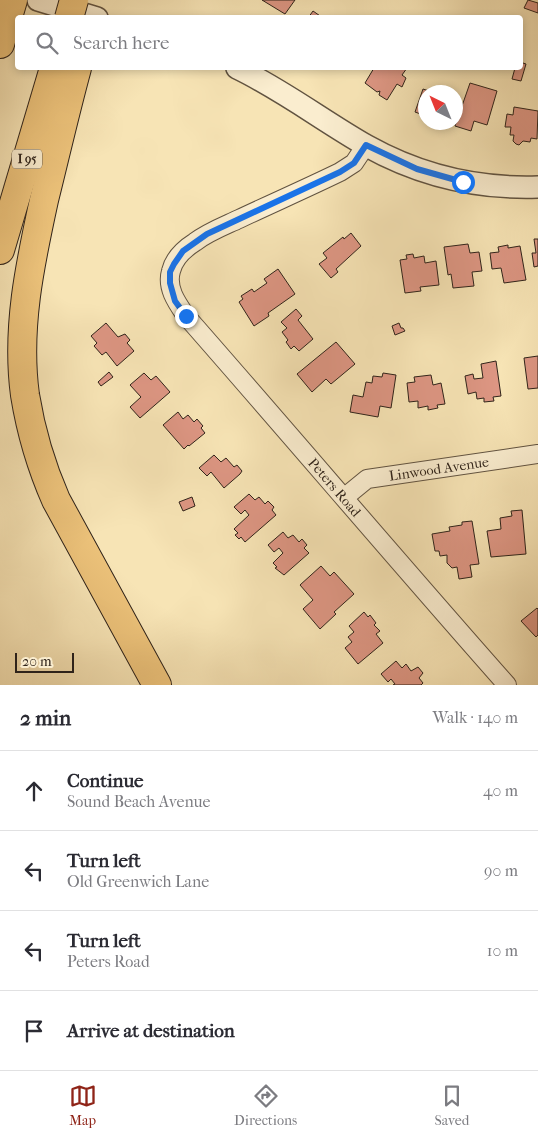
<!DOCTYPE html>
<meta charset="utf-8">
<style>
body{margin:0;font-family:"IM FELL French Canon",serif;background:#f7f7f7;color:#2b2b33}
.compass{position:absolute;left:418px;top:85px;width:45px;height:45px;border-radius:50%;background:#fff;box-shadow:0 2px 8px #0003;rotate:317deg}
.scale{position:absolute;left:15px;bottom:12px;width:59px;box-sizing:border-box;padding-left:5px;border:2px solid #2f231a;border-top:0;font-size:14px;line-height:18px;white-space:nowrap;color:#2f231a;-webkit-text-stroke:4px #faedcf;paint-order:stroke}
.stop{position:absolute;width:15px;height:15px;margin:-11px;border:4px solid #1a73e8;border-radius:50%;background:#fff}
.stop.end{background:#1a73e8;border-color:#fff;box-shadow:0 1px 5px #0008}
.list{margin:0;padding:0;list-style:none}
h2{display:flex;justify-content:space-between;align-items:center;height:65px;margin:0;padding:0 20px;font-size:21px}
h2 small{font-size:16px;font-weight:400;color:#7c7c81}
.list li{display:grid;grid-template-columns:32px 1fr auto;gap:15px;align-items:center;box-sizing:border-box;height:80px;padding:0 20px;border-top:1px solid #e1e1e2}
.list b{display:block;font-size:19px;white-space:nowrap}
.list p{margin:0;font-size:16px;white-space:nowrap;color:#7c7c81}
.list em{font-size:16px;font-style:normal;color:#7c7c81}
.icon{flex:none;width:28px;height:28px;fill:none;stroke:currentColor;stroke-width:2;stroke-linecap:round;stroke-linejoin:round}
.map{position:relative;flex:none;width:538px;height:685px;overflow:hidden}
.search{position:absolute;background:#fff;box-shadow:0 2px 8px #0003;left:15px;right:15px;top:15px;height:55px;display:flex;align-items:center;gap:12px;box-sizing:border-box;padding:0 18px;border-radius:5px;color:#7c7c81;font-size:19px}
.sheet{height:385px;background:#fff}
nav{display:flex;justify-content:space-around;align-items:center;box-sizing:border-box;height:70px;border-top:1px solid #e1e1e2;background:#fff;font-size:14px;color:#7c7c81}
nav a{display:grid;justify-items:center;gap:2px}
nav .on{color:#8f2418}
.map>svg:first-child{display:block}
.building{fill:#dd9683;stroke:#2f231a}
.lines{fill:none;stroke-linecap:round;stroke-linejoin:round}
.minor-casing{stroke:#615341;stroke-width:20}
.tertiary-casing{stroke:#615341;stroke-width:24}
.motorway-casing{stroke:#2f231a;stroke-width:30}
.minor{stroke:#faedcf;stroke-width:18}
.tertiary{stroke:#faedcf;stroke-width:21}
.motorway{stroke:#ecc27a;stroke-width:28}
.motorway-bridge-casing{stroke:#2f231a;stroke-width:30;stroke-linecap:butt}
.motorway-bridge{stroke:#ecc27a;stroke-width:28}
.route{stroke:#1a73e8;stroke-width:6}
.labels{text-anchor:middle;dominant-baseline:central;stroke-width:4;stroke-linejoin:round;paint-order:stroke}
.shield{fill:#faedcf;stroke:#6c6050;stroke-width:1}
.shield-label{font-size:12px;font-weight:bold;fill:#2f231a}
.street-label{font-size:14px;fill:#2f231a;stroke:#faedcf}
</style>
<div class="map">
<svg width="538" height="685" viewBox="0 0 538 685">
<rect width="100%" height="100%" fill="#f7e4b5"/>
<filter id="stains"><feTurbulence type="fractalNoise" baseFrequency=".004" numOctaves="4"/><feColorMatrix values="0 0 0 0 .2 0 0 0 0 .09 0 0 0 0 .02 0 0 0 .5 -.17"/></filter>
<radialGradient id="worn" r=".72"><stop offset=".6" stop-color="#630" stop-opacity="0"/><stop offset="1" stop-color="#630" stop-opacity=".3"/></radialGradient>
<g class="building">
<polygon points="262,0 295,0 285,14"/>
<polygon points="528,0 538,3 538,13 524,8"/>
<polygon points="313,11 323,18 308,18"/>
<polygon points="520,62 526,64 521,81 512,79 515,68 520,68"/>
<polygon points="374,68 407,68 402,75 406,78 402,87 397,84 387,100 379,95 380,91 377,92 365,83"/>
<polygon points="470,83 497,91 487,125 474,121 471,131 455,126"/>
<polygon points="423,89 432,92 426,92 426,116 415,112"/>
<polygon points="514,107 538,111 537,139 531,138 530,142 523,141 519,145 516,144 513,141 514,135 510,135 511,127 505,127 507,114 513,115"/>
<polygon points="351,233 361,246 336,269 338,272 331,278 319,264 327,258 323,253 343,237 344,239"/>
<polygon points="534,239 538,239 538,266 534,267 532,253 536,253"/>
<polygon points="468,244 470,253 479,252 482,271 472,272 474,286 453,288 451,274 448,275 444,247"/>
<polygon points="508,245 508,248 520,246 526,280 504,283 501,268 492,269 490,253 499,252 498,247"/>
<polygon points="413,254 414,258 424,256 425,263 436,261 439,285 420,287 421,291 405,293 400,260 407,259 406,255"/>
<polygon points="278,269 295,294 268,313 269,316 254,326 239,302 243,299 241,296 252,289 254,292 267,283 264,279"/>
<polygon points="296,309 302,316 298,320 313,339 299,351 294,346 291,349 286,342 288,340 282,332 287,328 281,322"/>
<polygon points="106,323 118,337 125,334 130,340 127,343 134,351 117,366 106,352 102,355 94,346 97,343 91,336"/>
<polygon points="399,323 401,328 403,328 405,331 395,335 392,326"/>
<polygon points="336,342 355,364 331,384 326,379 312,392 297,374"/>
<polygon points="538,356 538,388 528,389 524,358"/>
<polygon points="496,361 501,396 493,397 494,401 484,402 484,398 477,399 476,392 468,394 465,376 473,374 474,379 483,378 481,364"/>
<polygon points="109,372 113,377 101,386 98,382"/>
<polygon points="144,373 151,380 156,376 170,392 140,418 130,407 141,397 130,385"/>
<polygon points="383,373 396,375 391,408 380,406 378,417 350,412 353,395 363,397 366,382 372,383 373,376 382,377"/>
<polygon points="431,375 433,385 441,383 445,404 437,405 438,408 428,410 428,406 418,408 418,401 409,402 407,383 415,382 414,377"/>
<polygon points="178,412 183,419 188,415 194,422 197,419 203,426 201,428 205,433 189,446 188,445 184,449 163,425"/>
<polygon points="214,455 221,462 226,458 234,467 237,465 242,471 240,474 224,488 211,472 207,476 199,468"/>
<polygon points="249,494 255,500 259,497 265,504 268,501 274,507 272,510 276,515 245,542 241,537 239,539 235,535 238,533 234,529 249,515 245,510 241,514 234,507"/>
<polygon points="192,497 195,506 183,511 179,502"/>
<polygon points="522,510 526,554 491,557 487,531 501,529 500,518 512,516 511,511"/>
<polygon points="472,521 479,564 470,565 472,577 459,579 457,567 452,568 447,563 447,555 440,556 439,551 435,551 432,534 450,531 449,527 462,525 462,522"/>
<polygon points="283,532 288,538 293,535 299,542 302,539 307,545 304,548 309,553 284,575 275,568 277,567 273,563 283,553 279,548 274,552 268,545"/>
<polygon points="321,566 330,576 334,572 354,594 334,612 336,614 320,629 303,609 313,600 300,585"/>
<polygon points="537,608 538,609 538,635 536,637 521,621"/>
<polygon points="364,612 368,617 370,615 376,623 374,625 380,631 376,634 383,643 358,664 345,648 352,642 348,637 354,632 349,626"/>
<polygon points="396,661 402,668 406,664 411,671 418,667 423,673 419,678 423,683 421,685 393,685 395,684 391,679 388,682 381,674"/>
</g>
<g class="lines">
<defs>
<g id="minor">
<path id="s1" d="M 366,145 L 354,163 L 340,172 C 307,188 273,203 239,219 C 224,226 208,232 195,242 C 184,249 174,258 171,271 C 166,288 177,303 186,316 C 294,439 399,563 507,685"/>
<path id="s2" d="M 345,497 L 367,479 L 538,454"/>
</g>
<g id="tertiary">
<polyline points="38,0 97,18"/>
<path d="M 237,68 C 283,90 323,121 367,146 C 419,175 478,189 538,187"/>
</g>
<g id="motorway">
<polyline points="0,44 13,0"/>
<path d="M 77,68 C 65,112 55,156 44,200 C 30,264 16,329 25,395 C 31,432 41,466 56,500 L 157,685"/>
<polyline points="0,250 54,68"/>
</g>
</defs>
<use href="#minor" class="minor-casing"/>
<use href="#tertiary" class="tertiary-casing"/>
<use href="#motorway" class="motorway-casing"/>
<use href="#minor" class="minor"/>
<use href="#tertiary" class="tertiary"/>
<use href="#motorway" class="motorway"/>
<defs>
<polyline id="motorway-bridge" points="69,18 74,0"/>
</defs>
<use href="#motorway-bridge" class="motorway-bridge-casing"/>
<use href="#motorway-bridge" class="motorway-bridge"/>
</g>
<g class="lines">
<polyline class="route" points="186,316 175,301 170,283 170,272 174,264 183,251 207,234 340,172 354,163 366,145 417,169 463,182"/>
</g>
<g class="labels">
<rect class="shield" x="12" y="149.5" width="30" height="19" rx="4"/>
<g class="shield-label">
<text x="27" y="159">I 95</text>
</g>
<g class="street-label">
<text stroke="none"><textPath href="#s2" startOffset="101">Linwood Avenue</textPath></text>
<text stroke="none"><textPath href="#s1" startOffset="514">Peters Road</textPath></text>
</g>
</g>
<rect width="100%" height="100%" filter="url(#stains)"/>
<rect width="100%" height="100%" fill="url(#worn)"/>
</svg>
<svg class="compass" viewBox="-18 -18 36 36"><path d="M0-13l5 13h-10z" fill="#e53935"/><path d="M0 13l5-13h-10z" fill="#7c7c81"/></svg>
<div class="scale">20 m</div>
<div class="stop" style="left:463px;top:182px"></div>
<div class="stop end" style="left:186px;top:316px"></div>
<div class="search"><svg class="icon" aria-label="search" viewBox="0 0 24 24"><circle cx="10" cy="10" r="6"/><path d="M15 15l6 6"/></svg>Search here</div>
</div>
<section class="sheet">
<h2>2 min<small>Walk · 140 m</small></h2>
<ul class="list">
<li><svg class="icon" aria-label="ahead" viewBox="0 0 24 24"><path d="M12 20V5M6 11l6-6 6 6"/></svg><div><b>Continue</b><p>Sound Beach Avenue</p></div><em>40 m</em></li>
<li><svg class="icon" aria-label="left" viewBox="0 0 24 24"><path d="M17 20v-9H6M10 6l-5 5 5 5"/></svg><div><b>Turn left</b><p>Old Greenwich Lane</p></div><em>90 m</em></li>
<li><svg class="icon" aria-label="left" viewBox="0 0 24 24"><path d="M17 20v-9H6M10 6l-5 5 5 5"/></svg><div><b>Turn left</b><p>Peters Road</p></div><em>10 m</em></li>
<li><svg class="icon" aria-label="arrive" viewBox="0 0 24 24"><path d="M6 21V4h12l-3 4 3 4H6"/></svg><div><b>Arrive at destination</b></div></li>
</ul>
</section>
<nav>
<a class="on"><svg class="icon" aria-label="map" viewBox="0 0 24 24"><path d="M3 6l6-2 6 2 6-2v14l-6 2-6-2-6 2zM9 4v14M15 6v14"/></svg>Map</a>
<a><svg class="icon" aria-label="directions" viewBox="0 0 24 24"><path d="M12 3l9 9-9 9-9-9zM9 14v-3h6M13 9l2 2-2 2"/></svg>Directions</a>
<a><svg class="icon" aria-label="saved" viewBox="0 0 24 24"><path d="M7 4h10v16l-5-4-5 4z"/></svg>Saved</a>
</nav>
